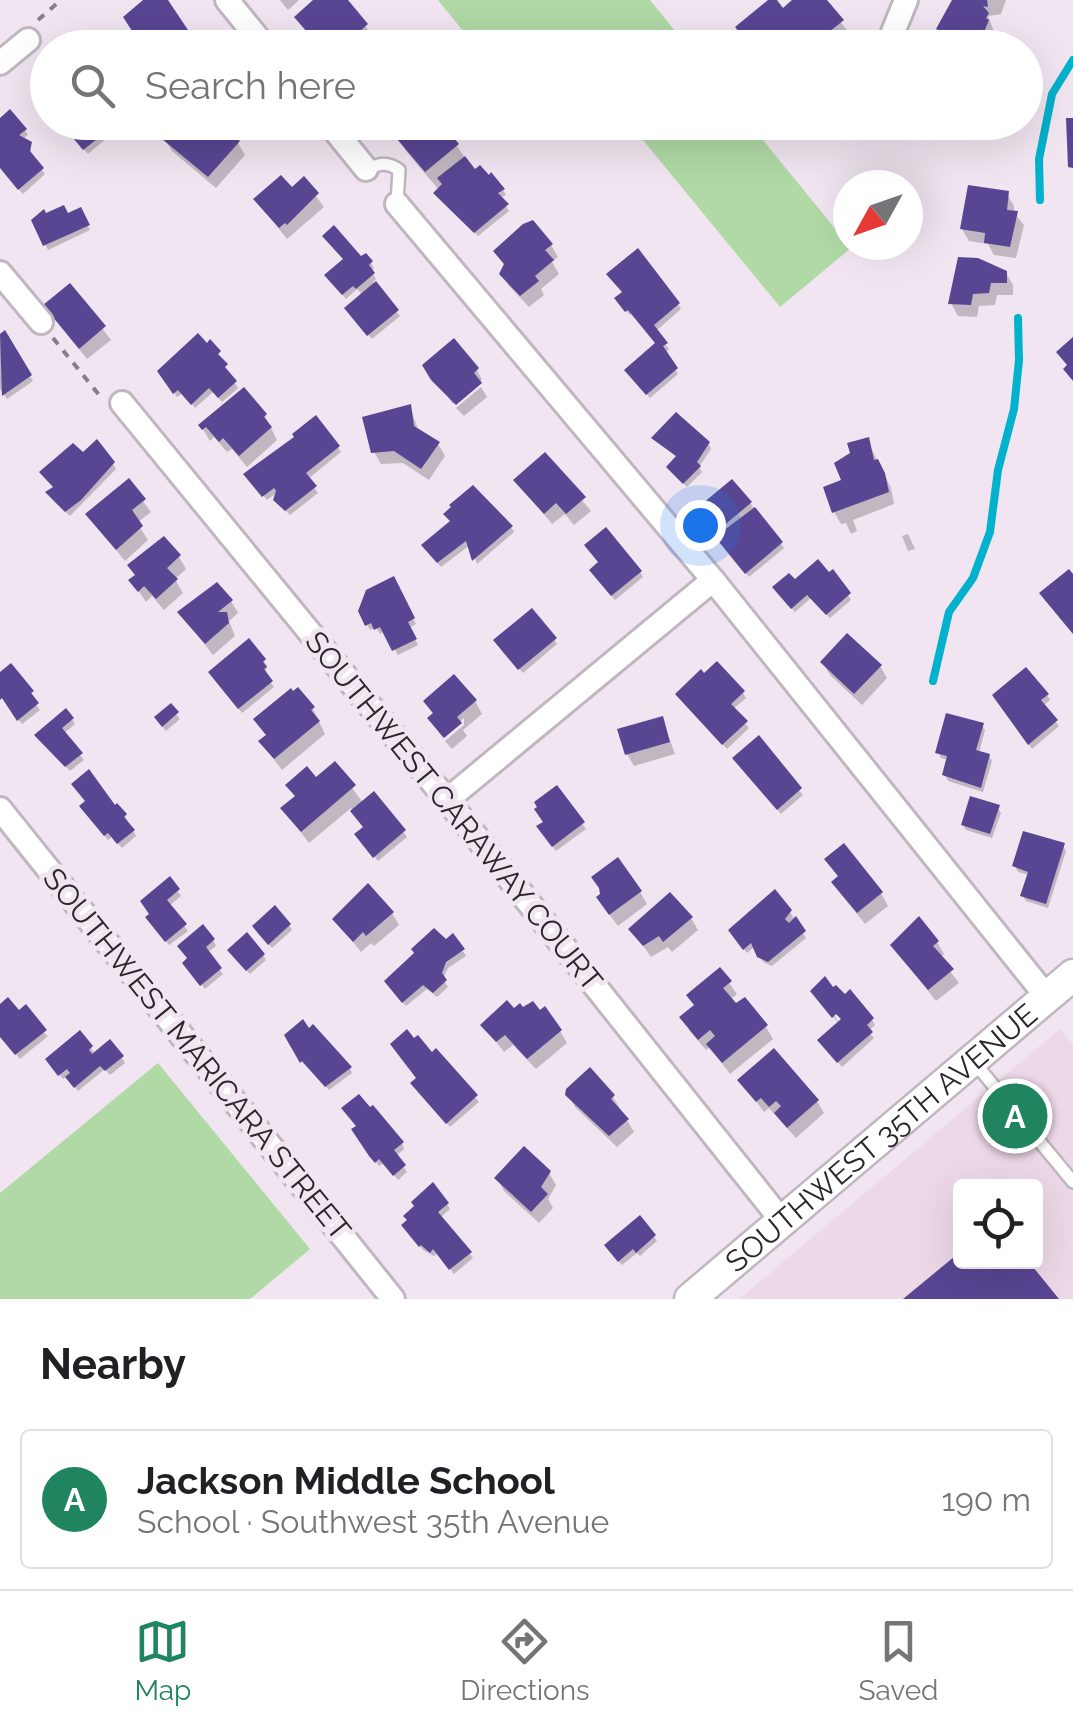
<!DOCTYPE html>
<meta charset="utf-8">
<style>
body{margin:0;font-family:Raleway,sans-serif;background:#f6f6f6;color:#202124}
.controls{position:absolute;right:30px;bottom:30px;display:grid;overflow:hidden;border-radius:10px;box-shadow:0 10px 40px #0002}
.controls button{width:90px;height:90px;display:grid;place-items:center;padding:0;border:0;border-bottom:2px solid #e0e0e0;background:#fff;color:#202124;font:50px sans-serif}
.compass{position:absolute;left:833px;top:170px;width:90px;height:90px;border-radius:50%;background:#fff;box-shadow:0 10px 40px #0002;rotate:230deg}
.you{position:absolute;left:700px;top:525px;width:35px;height:35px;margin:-25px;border:8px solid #fff;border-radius:50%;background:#1a73e8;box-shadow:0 0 0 15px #1a73e833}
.badge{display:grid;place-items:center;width:65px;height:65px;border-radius:50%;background:#20855f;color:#fff;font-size:32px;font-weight:700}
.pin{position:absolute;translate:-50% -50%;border:5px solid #fff;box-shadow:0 2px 10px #0006}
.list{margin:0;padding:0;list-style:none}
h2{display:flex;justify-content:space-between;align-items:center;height:130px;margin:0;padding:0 40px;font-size:42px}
h2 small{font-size:32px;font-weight:400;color:#757577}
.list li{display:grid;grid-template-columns:65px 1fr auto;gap:30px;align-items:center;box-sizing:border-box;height:140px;margin:0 20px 20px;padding:0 20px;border:2px solid #e0e0e0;border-radius:10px}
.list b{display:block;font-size:38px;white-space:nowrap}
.list p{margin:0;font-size:32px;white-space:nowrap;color:#757577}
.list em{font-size:32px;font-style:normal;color:#757577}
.icon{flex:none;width:55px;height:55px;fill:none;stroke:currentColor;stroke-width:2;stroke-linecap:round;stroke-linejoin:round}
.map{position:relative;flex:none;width:1073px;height:1299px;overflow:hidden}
.search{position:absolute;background:#fff;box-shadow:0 10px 40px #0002;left:30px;right:30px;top:30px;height:110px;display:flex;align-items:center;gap:25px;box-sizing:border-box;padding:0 35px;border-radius:55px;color:#757577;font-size:38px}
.sheet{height:290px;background:#fff}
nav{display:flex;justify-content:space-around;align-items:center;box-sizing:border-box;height:140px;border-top:2px solid #e0e0e0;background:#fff;font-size:28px;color:#757577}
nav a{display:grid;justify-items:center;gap:5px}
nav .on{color:#20855f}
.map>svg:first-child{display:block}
.education{fill:#edd8e7;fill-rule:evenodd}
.green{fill:#b0d9a6}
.shadow{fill:#0003;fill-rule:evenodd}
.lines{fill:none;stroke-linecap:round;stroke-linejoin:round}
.stream{stroke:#02b1cc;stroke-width:8}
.building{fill:#594693}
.lane-casing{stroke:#c0b6c0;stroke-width:16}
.street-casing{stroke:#c0b6c0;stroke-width:28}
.secondary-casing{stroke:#c0b6c0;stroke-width:35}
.path{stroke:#867f86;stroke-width:4;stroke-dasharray:8 8;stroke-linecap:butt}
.lane{stroke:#fff;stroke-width:11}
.street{stroke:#fff;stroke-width:22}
.secondary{stroke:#fff;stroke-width:30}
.labels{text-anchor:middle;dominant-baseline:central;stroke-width:10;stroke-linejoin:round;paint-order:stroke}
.street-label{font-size:30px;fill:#2a262a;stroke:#f0e5f0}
</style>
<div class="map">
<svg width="1073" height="1299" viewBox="0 0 1073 1299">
<rect width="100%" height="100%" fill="#f0e5f0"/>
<path class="education" d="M 1060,1029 L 1073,1045 L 1073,1299 L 739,1299 ZM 960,1186 L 1036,1186 L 1036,1262 L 960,1262 Z"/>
<g class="green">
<polygon points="438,0 650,0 688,47 476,47"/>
<polygon points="629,123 749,123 851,248 780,307"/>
<polygon points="158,1063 310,1249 250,1299 0,1299 0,1193"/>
</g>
<g class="shadow">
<polygon points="147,0 164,0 174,48 145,48 126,18"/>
<polygon points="280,0 299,0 288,10"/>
<polygon points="317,0 344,0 369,31 350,48 322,48"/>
<polygon points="772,0 783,11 796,0 824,0 849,33 831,48 752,48"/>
<polygon points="955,0 1006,0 1001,14 988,16 995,34 988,48 954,48 945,41 938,29"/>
<polygon points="0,121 25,130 28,135 22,140 30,144 32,157 45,174 23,194 0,167"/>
<polygon points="72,122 118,122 105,133 108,137 88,154 70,132"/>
<polygon points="379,122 394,122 387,130"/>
<polygon points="395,132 457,146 475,173 489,179 491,176 503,190 506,195 500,198 509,211 478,236 439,198 439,190 406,151"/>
<polygon points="165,139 238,143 245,155 216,188 172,151"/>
<polygon points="304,180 324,207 287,239 256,200 292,191"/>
<polygon points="1007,194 1014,206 1014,213 1024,225 1016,258 994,255 988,244 969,241 962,229"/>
<polygon points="80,210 90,230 48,250 34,221 67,216"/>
<polygon points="551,245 558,257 552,262 559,274 541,289 544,295 529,307 509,286 501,274 505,266 496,252"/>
<polygon points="371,263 374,268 371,271 376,279 373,282 400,316 372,339 350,314 363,295 357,289 346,299 331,281"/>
<polygon points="1006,273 1013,285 1013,295 997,295 995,305 979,306 977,317 958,316 951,303"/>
<polygon points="70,286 111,340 87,359 46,306"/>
<polygon points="620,304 678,304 681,309 656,331 669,349 665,353 678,374 650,398 631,375 657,344 632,313 630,315"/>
<polygon points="4,334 33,381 7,399 0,389 0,337"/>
<polygon points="210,343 238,388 222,402 213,392 195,408 183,393 177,397 160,371"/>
<polygon points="426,365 477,370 482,380 453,404"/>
<polygon points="481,387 487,397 464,416 456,408"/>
<polygon points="410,407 419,432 438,444 445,456 429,480 403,463 381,464 374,452"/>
<polygon points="265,416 277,440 247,467 232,449 227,452 214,437 210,441 201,426"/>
<polygon points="654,438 708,443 711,449 699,467 702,472 687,487 669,468 678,458"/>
<polygon points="867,440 891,488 894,504 853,520 857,531 851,534 846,523 841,524 834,512 826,488 844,481"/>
<polygon points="338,447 341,452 308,479 318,493 290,515 275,500 279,491 267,500 250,479"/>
<polygon points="83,455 113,464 116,469 70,516 51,498"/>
<polygon points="545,456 591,511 574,525 565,514 552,524 516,480"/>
<polygon points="129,482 151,512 137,523 148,540 125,561 88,515"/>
<polygon points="750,503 784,548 749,577 702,514"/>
<polygon points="446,515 511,527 514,532 477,564 470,545 441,567 427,551 452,523"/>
<polygon points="908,534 915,549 908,551 902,536"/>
<polygon points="179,557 186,569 175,579 183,593 164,610 152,596 146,602 132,581"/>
<polygon points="601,563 640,572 643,577 615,600 595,576"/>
<polygon points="393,579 416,624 409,628 418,645 398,655 385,631 380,634 376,627 370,630 360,611"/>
<polygon points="794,583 848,595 851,600 830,618 811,598 795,612 778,593"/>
<polygon points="231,601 238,613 229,621 235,636 213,655 180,612"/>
<polygon points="554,639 557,644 523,673 499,646"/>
<polygon points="264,661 267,666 265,675 274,687 242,713 214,678"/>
<polygon points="823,663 880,666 887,678 862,705 830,675"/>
<polygon points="0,675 31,692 34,697 32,699 40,710 22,724 0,696"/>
<polygon points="297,690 313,709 325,734 282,770 261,742"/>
<polygon points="743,693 746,698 733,709 749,728 727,749 681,699"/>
<polygon points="1047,695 1050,700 1043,706 1059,726 1032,749 998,701"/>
<polygon points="475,701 482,714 463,730 467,736 452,749 445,741 464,725 464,718 442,737 430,719 434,716 426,702"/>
<polygon points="170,706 180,719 166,731 160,723"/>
<polygon points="72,719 75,724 63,734 84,760 70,771 40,740"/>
<polygon points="662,719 675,754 634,766 627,754"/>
<polygon points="982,725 985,730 979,753 989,756 992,761 983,792 948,781 945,775 949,760 941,758 938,752"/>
<polygon points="758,739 803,795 781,814 738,764"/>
<polygon points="335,764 363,803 374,794 407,837 378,861 360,840 365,828 351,808 309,843 283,809 296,798 288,786 316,780"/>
<polygon points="557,788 586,829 556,851 542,832"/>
<polygon points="114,808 125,816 136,836 122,848 112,837 108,840 85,812"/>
<polygon points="998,808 1001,813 992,838 966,830 963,825"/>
<polygon points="1063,846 1066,851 1048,908 1026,901 1023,896 1029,875 1018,872 1015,866"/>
<polygon points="827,860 881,893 888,906 865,924 841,894 834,882 839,878"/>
<polygon points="170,880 181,896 169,906 188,931 169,945 151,923"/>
<polygon points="640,892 647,904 618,926 606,910"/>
<polygon points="790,912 806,938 772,966 763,962 755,946 747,953 734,936"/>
<polygon points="392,913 399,925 374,946 371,943 361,952 335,919"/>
<polygon points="691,918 698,930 672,952 668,947 651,957 632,930"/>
<polygon points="289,925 292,930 272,948 258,932"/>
<polygon points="213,940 216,946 207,953 223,974 205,989 185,963"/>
<polygon points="937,942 944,954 940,958 959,983 936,1001 893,946"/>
<polygon points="463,951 466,956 448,968 443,979 448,987 437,997 427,989 406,1006 390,987"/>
<polygon points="233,955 263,955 266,960 250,974"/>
<polygon points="720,970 737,994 730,1000 766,1027 773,1039 730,1074 710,1047 706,1050 689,1030 696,1006"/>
<path d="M 816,996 L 872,1020 L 875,1025 L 868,1031 L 874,1038 L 842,1067 L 823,1045 L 839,1024 ZM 828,1004 L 843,1020 L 839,1024 Z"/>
<polygon points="0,1007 19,1014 48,1036 20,1059 0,1035"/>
<polygon points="514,1011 560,1031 567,1043 536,1069 513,1045 504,1052 483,1025"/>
<polygon points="91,1048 95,1054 122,1058 125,1063 110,1075 105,1069 78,1091 67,1076 63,1079 51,1065"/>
<polygon points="436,1052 479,1102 450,1127 416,1088"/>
<polygon points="300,1060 350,1068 352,1073 329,1090"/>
<polygon points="740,1080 817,1101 824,1113 796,1138 769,1108 764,1112"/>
<polygon points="568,1094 613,1097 634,1132 617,1147 575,1107"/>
<polygon points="355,1130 402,1143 404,1149 396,1156 407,1172 398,1180 384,1163 379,1166"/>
<polygon points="549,1173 556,1185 548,1199 553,1208 539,1223 504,1191 497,1178"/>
<polygon points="447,1204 450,1209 440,1218 473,1258 454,1274 438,1253 434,1256 423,1250 407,1231 410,1222"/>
<polygon points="654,1236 657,1241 640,1256 637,1253 622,1265 610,1251"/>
</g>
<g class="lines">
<g class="stream">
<polyline points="1040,200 1039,159 1052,94 1073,60"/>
<polyline points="933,681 949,612 973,578 990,532 998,470 1014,409 1019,360 1018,318"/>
</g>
</g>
<g class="building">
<polygon points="143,0 168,0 192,36 178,48 165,48 160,42 164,39 160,35 147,46 134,34 123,17"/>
<polygon points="313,0 348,0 368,24 341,48 321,48 294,17"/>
<polygon points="768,0 777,0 783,8 792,0 827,0 844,20 814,44 817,48 752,48 735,27"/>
<polygon points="952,0 987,0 988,7 983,6 989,13 986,18 989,20 984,32 971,48 949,45 952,36 936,29"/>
<polygon points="10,109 27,129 19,135 32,142 30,151 44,168 18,190 0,168 0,118"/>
<polygon points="1066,118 1073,118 1073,168 1068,167"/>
<polygon points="69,122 109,122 104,127 107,131 83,150 64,127"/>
<polygon points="174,122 194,122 198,126 205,122 214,129 218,124 240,141 208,177 162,139"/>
<polygon points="403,122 441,122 459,144 425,172 391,132"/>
<polygon points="465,156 475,169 480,165 489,175 491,172 505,189 498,193 509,204 474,233 433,193 442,184 437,178"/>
<polygon points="281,175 292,187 304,176 319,193 287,225 285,223 279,228 253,199"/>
<polygon points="968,185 1009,191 1007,210 1018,211 1010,247 984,243 985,233 960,229"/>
<polygon points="64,205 68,213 81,207 90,225 43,246 31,220 44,209 46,213"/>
<polygon points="533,220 553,244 545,250 554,260 535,276 539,281 520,296 499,274 504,264 493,251 523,224"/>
<polygon points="334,225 361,256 366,253 373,261 369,265 375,273 356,289 353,286 342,295 324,275 343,259 322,236"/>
<polygon points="638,248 680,303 654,325 668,343 663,346 678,368 646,395 624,370 655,343 628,310 625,312 614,298 622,292 606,274"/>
<polygon points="958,257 978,258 1007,271 1007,283 991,283 989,293 973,294 971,305 948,304"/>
<polygon points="376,281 399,310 367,336 344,308"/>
<polygon points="70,283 106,326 79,349 43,305"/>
<polygon points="5,330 32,375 2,396 0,334"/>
<polygon points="198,333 207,343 210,339 221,351 218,354 228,364 225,367 237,381 218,398 209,388 191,405 178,390 173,394 157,371"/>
<polygon points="1073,337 1073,381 1063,369 1067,365 1056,352"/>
<polygon points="454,338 479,368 474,373 482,383 456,405 431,380 422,365"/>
<polygon points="244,387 267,414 264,417 272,427 239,456 223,438 219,442 206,427 202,430 198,425"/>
<polygon points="411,404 414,426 440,442 421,469 394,451 371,453 362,417"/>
<polygon points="676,412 710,442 697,462 701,466 683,484 666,467 676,456 651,438"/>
<polygon points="316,415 340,446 306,473 317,486 285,511 273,500 276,491 274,488 262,497 243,474 294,437 292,434"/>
<polygon points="869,437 874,460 878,459 885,473 889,492 832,513 823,487 841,480 834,463 850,453 847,443"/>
<polygon points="97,439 115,462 81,500 65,512 45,492 53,487 39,472 73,443 83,452"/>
<polygon points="545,452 586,497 566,514 556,503 544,514 513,480"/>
<polygon points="129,478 146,499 132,510 143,526 116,550 85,514"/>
<polygon points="732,479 752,502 716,532 696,509"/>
<polygon points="473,485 513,526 472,561 466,541 437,563 421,545 450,521 443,514 451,507 449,505"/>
<polygon points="755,507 783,542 745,574 715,537"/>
<polygon points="606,527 642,571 611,596 589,570 598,562 584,545"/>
<polygon points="164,536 181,555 167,568 178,579 156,599 144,586 138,592 128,580 135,575 127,565"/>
<polygon points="818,559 829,572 833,569 851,593 826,615 807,595 791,609 772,587 789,573 795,579"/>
<polygon points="1069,569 1073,574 1073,634 1039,593"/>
<polygon points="394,576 415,618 408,622 417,639 392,651 380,627 374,630 371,623 365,626 358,611 366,590"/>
<polygon points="217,582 233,600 218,612 227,612 229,623 205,644 177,612"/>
<polygon points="532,608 557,638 518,670 493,640"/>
<polygon points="847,633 882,665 854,694 820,662"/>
<polygon points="249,638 266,659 263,662 267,667 264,669 273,681 238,709 208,672"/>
<polygon points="717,661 745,691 731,704 748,721 722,745 675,694 701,669 704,673"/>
<polygon points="11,663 34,691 31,693 39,703 17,721 2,698 0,700 0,672"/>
<polygon points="1026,667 1049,694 1041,700 1058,720 1028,745 992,695"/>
<polygon points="454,674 477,700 457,717 462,723 444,738 427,718 433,713 423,701"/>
<polygon points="298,687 315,707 311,710 320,721 274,759 258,741 266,735 253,719 291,688 293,691"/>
<polygon points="171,703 179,712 162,727 154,717"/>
<polygon points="66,708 74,718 62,728 83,753 65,767 34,735"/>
<polygon points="946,713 984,723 976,750 990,754 981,788 942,775 947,756 935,753"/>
<polygon points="663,716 670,742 625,755 617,729"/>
<polygon points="759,735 802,788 777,810 732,758"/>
<polygon points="335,761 356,785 301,832 280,808 295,796 285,785 307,766 316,777"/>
<polygon points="89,769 115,805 117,803 127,814 124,817 135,830 117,844 108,833 104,836 79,806 85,801 71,784"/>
<polygon points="557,785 585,822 552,847 536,826 543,822 534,809 537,807 534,802"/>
<polygon points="374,791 406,830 373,858 354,834 363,827 350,811"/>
<polygon points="970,796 1000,805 990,834 961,825"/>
<polygon points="1023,831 1065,843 1046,904 1020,896 1028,872 1012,866"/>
<polygon points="844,843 883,892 857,913 831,882 838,876 824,859"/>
<polygon points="618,857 642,891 609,915 596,897 600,894 599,888 591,877"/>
<polygon points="170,876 180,889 167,900 187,924 165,942 145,917 149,914 140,901"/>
<polygon points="368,883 394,912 366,936 363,932 353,942 332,919"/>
<polygon points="775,889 792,910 785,919 789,923 796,916 806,931 768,962 757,957 751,943 743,950 728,930"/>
<polygon points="670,892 693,917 663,942 659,936 643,946 628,929"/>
<polygon points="275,905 291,924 268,945 252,926"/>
<polygon points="919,916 939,941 933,946 954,969 928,990 890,945"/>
<polygon points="203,924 215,939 206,947 222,968 200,986 182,963 187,958 177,946"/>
<polygon points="434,928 446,939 453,933 465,949 446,962 442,973 447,980 433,993 423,985 402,1003 384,981 414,953 411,949"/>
<polygon points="247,932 265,954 246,971 227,950"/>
<polygon points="720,967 732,981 723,988 736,1003 745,997 768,1025 722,1063 706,1044 715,1036 710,1030 698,1040 679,1017 694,1005 686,995"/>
<polygon points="825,976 833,987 836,985 845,994 850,989 874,1018 867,1025 873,1032 837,1063 817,1040 841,1019 836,1014 832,1018 810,991"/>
<polygon points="8,997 19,1010 26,1004 47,1030 15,1055 0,1037 0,1004"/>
<polygon points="507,1000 514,1008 520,1003 523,1007 533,1001 540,1010 545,1006 562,1030 527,1059 505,1035 496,1042 480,1025"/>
<polygon points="303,1019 309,1028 313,1024 352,1067 325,1087 302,1061 300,1063 284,1035"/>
<polygon points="407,1029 414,1038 418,1035 432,1052 436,1048 478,1095 446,1124 410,1083 416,1078 390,1044"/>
<polygon points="80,1030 93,1046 89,1050 92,1054 110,1039 124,1056 105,1071 100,1066 74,1088 65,1077 70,1073 67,1069 58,1076 45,1059"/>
<polygon points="774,1048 819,1100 787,1128 774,1113 781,1106 776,1101 769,1107 761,1098 756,1102 737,1080"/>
<polygon points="590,1067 615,1095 611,1099 629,1119 609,1136 565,1095 566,1089"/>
<polygon points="359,1094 370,1107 373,1105 404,1142 394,1150 406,1165 393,1176 379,1159 375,1163 369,1156 351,1129 356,1126 341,1108"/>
<polygon points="524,1146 551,1171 541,1187 548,1194 531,1212 494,1178"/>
<polygon points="433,1182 449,1203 438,1212 472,1252 449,1270 433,1249 430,1253 421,1245 419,1247 401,1225 407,1220 403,1216 414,1206 411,1202"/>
<polygon points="640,1215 656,1235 636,1253 633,1249 618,1262 604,1245"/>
<polygon points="960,1252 960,1262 1029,1262 1059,1299 903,1299"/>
</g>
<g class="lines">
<defs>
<g id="lane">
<path d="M 366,169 C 379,164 387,161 399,170 L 397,204"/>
<polyline points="974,1062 1073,1182"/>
</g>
<g id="street">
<polyline points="227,0 266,48"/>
<polyline points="893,32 906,0"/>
<polyline points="0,63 28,40"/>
<polyline points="328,122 366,169"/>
<polyline points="397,204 713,580 1047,997"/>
<polyline points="0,273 41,322"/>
<polyline points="122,403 447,800 782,1221"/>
<polyline points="447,800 713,580"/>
<polyline points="0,809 393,1299"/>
</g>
<g id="secondary">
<path id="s1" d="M 690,1299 L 1073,975"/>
</g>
</defs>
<use href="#lane" class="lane-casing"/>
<use href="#street" class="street-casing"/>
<use href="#secondary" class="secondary-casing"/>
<g class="path">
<polyline points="38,20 61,0"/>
<polyline points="53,338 100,396"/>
</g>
<use href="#lane" class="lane"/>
<use href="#street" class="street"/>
<use href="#secondary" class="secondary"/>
</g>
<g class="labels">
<g class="street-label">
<text transform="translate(454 811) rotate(51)">SOUTHWEST CARAWAY COURT</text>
<text transform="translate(197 1054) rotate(51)">SOUTHWEST MARICARA STREET</text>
<text stroke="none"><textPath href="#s1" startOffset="250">SOUTHWEST 35TH AVENUE</textPath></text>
</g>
</g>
</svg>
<div class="controls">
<button><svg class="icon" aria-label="locate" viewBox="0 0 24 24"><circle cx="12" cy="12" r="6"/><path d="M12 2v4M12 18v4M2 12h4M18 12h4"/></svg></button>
</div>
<svg class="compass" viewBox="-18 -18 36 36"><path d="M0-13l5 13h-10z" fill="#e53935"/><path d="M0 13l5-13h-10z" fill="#757577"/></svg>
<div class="you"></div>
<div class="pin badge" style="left:1015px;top:1116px">A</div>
<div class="search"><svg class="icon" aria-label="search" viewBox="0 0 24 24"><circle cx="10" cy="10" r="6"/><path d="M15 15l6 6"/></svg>Search here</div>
</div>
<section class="sheet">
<h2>Nearby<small></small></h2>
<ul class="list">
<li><span class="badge">A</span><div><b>Jackson Middle School</b><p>School · Southwest 35th Avenue</p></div><em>190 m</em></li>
</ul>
</section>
<nav>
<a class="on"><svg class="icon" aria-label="map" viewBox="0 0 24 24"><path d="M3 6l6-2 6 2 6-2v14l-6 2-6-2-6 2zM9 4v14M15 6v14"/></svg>Map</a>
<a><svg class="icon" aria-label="directions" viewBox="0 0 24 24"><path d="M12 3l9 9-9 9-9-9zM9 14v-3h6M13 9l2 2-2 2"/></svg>Directions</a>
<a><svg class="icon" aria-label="saved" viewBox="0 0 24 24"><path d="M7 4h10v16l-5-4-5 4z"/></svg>Saved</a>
</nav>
